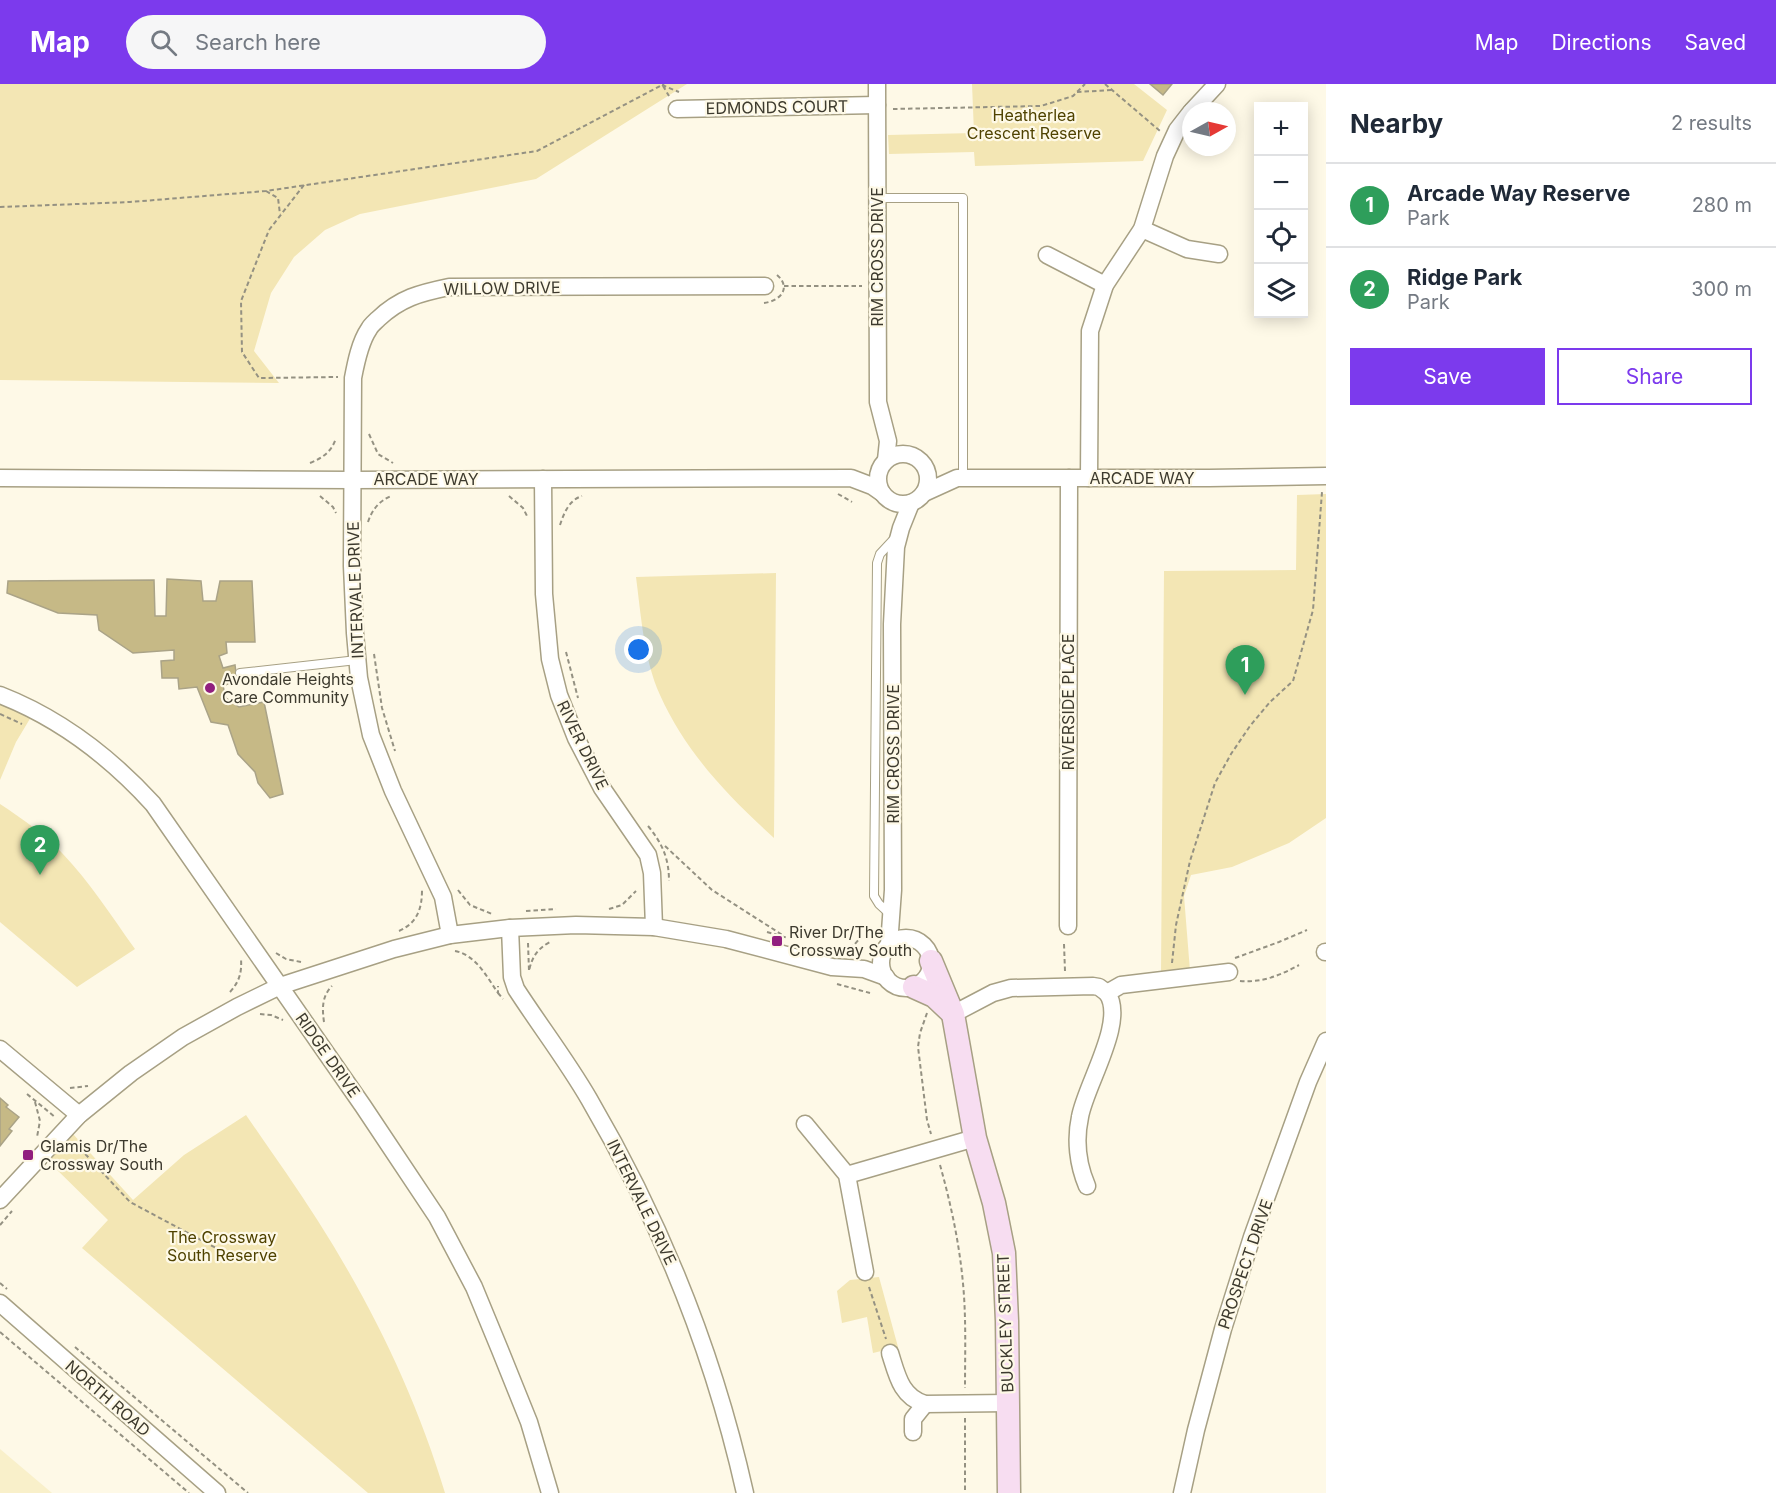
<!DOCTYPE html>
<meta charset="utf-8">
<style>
body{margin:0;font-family:Inter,sans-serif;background:#f6f6f7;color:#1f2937}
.controls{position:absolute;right:18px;top:18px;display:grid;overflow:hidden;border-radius:0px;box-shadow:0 3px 15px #0003}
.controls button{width:54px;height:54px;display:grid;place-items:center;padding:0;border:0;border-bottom:2px solid #e0e1e3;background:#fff;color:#1f2937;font:30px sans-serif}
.compass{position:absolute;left:1182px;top:18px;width:54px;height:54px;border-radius:50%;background:#fff;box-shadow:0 3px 15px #0003;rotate:82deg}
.you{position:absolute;left:639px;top:566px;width:21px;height:21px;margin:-15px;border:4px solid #fff;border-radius:50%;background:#1a73e8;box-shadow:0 0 0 9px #1a73e833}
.badge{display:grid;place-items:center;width:39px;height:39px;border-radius:50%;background:#7c3aed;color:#fff;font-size:20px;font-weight:700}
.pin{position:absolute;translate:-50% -50px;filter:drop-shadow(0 2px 3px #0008)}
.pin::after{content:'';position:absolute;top:32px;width:21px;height:18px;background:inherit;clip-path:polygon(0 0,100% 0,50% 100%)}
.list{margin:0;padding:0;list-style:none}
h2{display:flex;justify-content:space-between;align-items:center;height:78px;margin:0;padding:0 24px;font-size:26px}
h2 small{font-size:20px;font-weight:400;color:#747a83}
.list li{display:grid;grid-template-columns:39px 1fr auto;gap:18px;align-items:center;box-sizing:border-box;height:84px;padding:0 24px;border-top:2px solid #e0e1e3}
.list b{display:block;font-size:22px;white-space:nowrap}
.list p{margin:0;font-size:20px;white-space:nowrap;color:#747a83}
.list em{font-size:20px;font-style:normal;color:#747a83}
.actions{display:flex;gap:12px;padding:18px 24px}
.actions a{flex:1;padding:14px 0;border:2px solid #7c3aed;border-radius:0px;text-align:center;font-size:21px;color:#7c3aed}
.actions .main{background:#7c3aed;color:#fff}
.icon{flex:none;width:33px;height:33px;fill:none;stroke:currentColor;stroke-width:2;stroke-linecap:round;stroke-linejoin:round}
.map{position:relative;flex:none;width:1326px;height:1409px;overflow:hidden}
header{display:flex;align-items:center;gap:36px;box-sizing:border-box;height:84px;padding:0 30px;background:#7c3aed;color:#fff}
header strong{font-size:28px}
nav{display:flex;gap:33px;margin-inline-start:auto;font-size:21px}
.search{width:420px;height:54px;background:#f6f6f7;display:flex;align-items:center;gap:15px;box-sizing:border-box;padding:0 21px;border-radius:33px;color:#747a83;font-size:22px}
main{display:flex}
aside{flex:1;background:#fff}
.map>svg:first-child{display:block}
.built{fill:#f9f0ca}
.green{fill:#f3e6b4}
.building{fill:#c6b986;stroke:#aaa387;stroke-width:1.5}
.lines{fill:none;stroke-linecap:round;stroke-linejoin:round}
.lane-casing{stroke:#a7a084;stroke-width:10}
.street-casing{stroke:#a7a084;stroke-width:19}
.secondary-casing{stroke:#a7a084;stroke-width:25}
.path{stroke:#949182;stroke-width:2;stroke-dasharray:4.5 3;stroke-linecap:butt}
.lane{stroke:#fff;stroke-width:8}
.street{stroke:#fff;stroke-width:16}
.secondary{stroke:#f7ddf1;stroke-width:22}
.poi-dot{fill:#911f7f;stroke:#fef9e7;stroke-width:2}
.labels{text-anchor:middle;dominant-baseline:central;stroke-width:4.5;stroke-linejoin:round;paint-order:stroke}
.street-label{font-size:16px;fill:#3d3a2e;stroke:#fef9e7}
.park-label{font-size:16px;fill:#4f4200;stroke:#fef9e7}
.poi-label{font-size:16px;fill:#3d3a2e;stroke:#fef9e7;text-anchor:start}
</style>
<header>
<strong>Map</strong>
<div class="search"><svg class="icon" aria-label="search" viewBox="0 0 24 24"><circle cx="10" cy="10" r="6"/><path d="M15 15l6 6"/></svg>Search here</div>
<nav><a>Map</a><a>Directions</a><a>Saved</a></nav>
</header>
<main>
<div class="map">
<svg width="1326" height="1409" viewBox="0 0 1326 1409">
<rect width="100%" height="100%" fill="#fef9e7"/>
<polygon class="built" points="0,1365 52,1409 0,1409"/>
<g class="green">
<polygon points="0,0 687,0 536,95 360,130 325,146 294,173 271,209 254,267 279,299 0,296"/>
<polygon points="972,0 1134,0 1167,26 1143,77 975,82 974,68 889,70 888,51 974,49"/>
<polygon points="1326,410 1326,734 1289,759 1232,783 1191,791 1184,812 1190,887 1161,890 1164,487 1296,486 1297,411"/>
<path d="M 776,489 L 774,754 C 728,712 686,669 660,611 C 644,576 641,531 636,493 Z"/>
<polygon points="0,619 31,633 16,658 0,696"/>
<path d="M 0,720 C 21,734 45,750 62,769 C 90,798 112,833 135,865 L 77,903 L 0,838 Z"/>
<path d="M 246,1031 C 270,1066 295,1101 318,1137 C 372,1222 416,1312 445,1409 L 368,1409 L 82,1164 L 108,1136 L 47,1076 L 73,1050 L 133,1116 L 184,1071 Z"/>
<polygon points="879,1193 898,1263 873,1269 867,1233 842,1239 837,1207 850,1196"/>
</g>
<g class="building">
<polygon points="1150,0 1172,0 1163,11"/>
<polygon points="167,495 201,497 203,517 216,517 220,497 252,497 255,558 226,558 227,569 219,572 223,584 235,581 237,596 223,602 226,614 239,623 264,618 283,710 270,714 258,699 255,688 238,670 228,641 211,638 197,603 179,605 178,594 162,594 161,577 174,576 174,566 133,569 99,546 97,531 58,529 7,509 8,497 154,496 155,532 166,532"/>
<polygon points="0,1014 8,1021 6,1023 19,1033 9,1045 12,1047 0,1062"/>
</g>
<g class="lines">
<defs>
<g id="lane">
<polyline points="877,114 963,114 963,394"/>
<polyline points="240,589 357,576"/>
<polyline points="891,831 879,820 874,812 877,479 880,470 894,455"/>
</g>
<g id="street">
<polyline points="877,0 878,318 888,357 886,376"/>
<polyline points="677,25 877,21"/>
<polyline points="1192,27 1217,0"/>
<polyline points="1142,145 1187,165 1219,170"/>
<polyline points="1047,171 1105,201"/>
<circle cx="903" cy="395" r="25"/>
<polyline points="0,394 352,396 851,394 872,402 882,409"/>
<polyline points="1089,394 1090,247 1105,201 1142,145 1165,72 1177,46 1191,28"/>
<polyline points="543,395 544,510 550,575 559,611 576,654 602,704 648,771 652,789 654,843"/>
<polyline points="924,409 957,394 1209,394 1326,392"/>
<path d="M 0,611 C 59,634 111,674 153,720 L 363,1022 L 437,1133 L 474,1203 L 500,1266 L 529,1338 L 550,1409"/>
<polyline points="1068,842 1069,394"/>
<path d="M 510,844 L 512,893 L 516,905 C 540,942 567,977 589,1015 C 661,1138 714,1270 745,1409"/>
<path d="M 450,851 L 443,813 L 393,707 L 371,651 L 359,594 L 355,549 L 352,482 L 353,294 C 356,278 360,258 369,245 C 371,241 375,238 378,235 C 400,214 420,209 449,203 L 765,202"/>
<circle cx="906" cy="879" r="25"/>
<polyline points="889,861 893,806 892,540 896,463 901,444 911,419"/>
<polyline points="1325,868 1326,868"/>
<polyline points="1107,909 1121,901 1229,888"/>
<polyline points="953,930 993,909 1011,904 1093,902 1099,903 1107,909"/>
<polyline points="0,965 79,1031"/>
<polyline points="805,1040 847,1091 865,1188"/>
<polyline points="847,1091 975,1054"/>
<path d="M 1087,1102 C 1078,1081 1075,1056 1080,1033 C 1085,1002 1127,937 1107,909"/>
<polyline points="0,1116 79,1031 131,989 183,953 237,923 280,902 394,865 450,851 510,844 576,841 654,843 726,855 832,883 864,885 886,893"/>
<polyline points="0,1219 217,1409"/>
<path d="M 890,1269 C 897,1291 901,1313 925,1320 L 1008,1319"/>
<polyline points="913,1348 913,1335 925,1320"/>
<polyline points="1182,1409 1196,1346 1223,1245 1252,1153 1308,998 1326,957"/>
</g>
<g id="secondary">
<polyline points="931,877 953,930 975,1054 994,1119 1004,1169 1007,1237 1009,1409"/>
<polyline points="914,903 934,912 950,927"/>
</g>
</defs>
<use href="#lane" class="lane-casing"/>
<use href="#street" class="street-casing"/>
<use href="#secondary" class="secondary-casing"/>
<g class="path">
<polyline points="1105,0 1160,47"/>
<polyline points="662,1 679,8"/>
<polyline points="663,2 669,12"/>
<polyline points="1077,8 1113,6"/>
<polyline points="893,25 1041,22 1073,12 1085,0"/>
<polyline points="304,101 269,146 241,217 242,268 259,294 338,293"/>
<polyline points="266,107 278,114 280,130"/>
<polyline points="0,123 130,118 266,107 537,67 664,0"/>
<polyline points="784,202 862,202"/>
<path d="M 764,219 C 780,217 792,204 777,191"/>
<polyline points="369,350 378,370 393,379"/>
<path d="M 310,379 C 323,374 332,367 336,354"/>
<polyline points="838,410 852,418"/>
<polyline points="320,412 333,423 336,429"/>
<polyline points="509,412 523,424 527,432"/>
<path d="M 368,438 C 372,426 379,417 391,412"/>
<path d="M 560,441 C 564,429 569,416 582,412"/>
<polyline points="566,568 578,614"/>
<polyline points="374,570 382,624 395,667"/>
<polyline points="0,630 22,640"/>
<path d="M 648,742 C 662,759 669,774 669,797"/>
<polyline points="665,762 712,806 784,852"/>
<polyline points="458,806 470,821 492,830"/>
<polyline points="609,825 622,821 636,807"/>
<polyline points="526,827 556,825"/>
<path d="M 399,847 C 417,839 422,825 422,806"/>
<polyline points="767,848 788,854"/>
<path d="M 528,859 L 529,887 C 532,873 537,865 550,858"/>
<polyline points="1064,860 1065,887"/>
<path d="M 455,867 C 476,871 487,893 498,909 L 498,902"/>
<polyline points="842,867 854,861 861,853"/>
<polyline points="276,869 286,875 301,878"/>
<polyline points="1235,874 1279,858 1307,846"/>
<polyline points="1172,879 1176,841 1190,777 1215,699 1231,670 1250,642 1270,618 1293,597 1313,526 1322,408"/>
<path d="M 1240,897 C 1262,899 1281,891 1299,881"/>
<polyline points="837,900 870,909"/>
<path d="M 230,908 C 239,898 242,889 241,875"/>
<polyline points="498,909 503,915"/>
<polyline points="927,929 920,949 918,963 927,1036 931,1050"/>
<polyline points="260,930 271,931 283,936"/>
<path d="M 324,938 C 322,924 322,912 332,902"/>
<polyline points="70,1004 88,1002"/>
<polyline points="27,1010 55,1033"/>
<polyline points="35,1018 40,1037 37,1053"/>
<polyline points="75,1059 130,1118 229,1171"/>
<path d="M 940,1081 C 952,1124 961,1167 964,1212 C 966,1243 965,1274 965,1304"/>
<polyline points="0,1141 12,1127"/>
<polyline points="0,1199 7,1205"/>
<polyline points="869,1203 886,1255"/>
<polyline points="0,1248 189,1409"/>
<polyline points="75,1263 248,1409"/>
<polyline points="965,1334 965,1409"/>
</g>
<use href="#lane" class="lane"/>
<use href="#street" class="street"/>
<use href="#secondary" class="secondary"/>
</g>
<g class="poi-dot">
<circle cx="210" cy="604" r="6"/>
<rect x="771" y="851" width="12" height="12" rx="3"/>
<rect x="22" y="1065" width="12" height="12" rx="3"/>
</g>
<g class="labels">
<g class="street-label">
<text transform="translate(777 23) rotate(-1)">EDMONDS COURT</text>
<text transform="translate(877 173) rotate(-90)">RIM CROSS DRIVE</text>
<text transform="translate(502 204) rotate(-1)">WILLOW DRIVE</text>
<text x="1142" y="394">ARCADE WAY</text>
<text x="426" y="395">ARCADE WAY</text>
<text transform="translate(355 506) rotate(-92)">INTERVALE DRIVE</text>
<text transform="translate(1068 618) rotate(-90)">RIVERSIDE PLACE</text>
<text transform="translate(583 661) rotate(64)">RIVER DRIVE</text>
<text transform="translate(893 670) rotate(-90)">RIM CROSS DRIVE</text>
<text transform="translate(328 971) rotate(55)">RIDGE DRIVE</text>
<text transform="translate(642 1118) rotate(64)">INTERVALE DRIVE</text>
<text transform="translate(1245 1180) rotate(-71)">PROSPECT DRIVE</text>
<text transform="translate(1005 1239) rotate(-92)">BUCKLEY STREET</text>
<text transform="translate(108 1314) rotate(41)">NORTH ROAD</text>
</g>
<g class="park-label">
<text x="1034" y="31">Heatherlea<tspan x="1034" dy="18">Crescent Reserve</tspan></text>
<text x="222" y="1153">The Crossway<tspan x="222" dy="18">South Reserve</tspan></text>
</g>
<g class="poi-label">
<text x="222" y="595">Avondale Heights<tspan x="222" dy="18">Care Community</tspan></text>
<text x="789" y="848">River Dr/The<tspan x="789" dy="18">Crossway South</tspan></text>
<text x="40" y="1062">Glamis Dr/The<tspan x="40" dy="18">Crossway South</tspan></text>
</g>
</g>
</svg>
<div class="controls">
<button>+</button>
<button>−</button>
<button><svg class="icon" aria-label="locate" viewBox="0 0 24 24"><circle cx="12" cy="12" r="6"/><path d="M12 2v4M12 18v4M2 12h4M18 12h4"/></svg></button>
<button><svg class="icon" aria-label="layers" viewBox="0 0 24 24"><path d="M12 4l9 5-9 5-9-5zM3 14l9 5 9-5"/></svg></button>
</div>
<svg class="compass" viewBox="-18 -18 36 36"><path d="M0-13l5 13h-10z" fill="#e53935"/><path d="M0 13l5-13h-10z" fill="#747a83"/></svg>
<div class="you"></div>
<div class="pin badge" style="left:1245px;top:611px;background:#2e9e5b">1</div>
<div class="pin badge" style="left:40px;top:791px;background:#2e9e5b">2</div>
</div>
<aside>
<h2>Nearby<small>2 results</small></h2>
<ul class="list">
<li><span class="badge" style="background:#2e9e5b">1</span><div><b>Arcade Way Reserve</b><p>Park</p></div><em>280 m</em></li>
<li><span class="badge" style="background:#2e9e5b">2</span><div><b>Ridge Park</b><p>Park</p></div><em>300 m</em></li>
</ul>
<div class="actions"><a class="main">Save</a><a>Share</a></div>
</aside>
</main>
